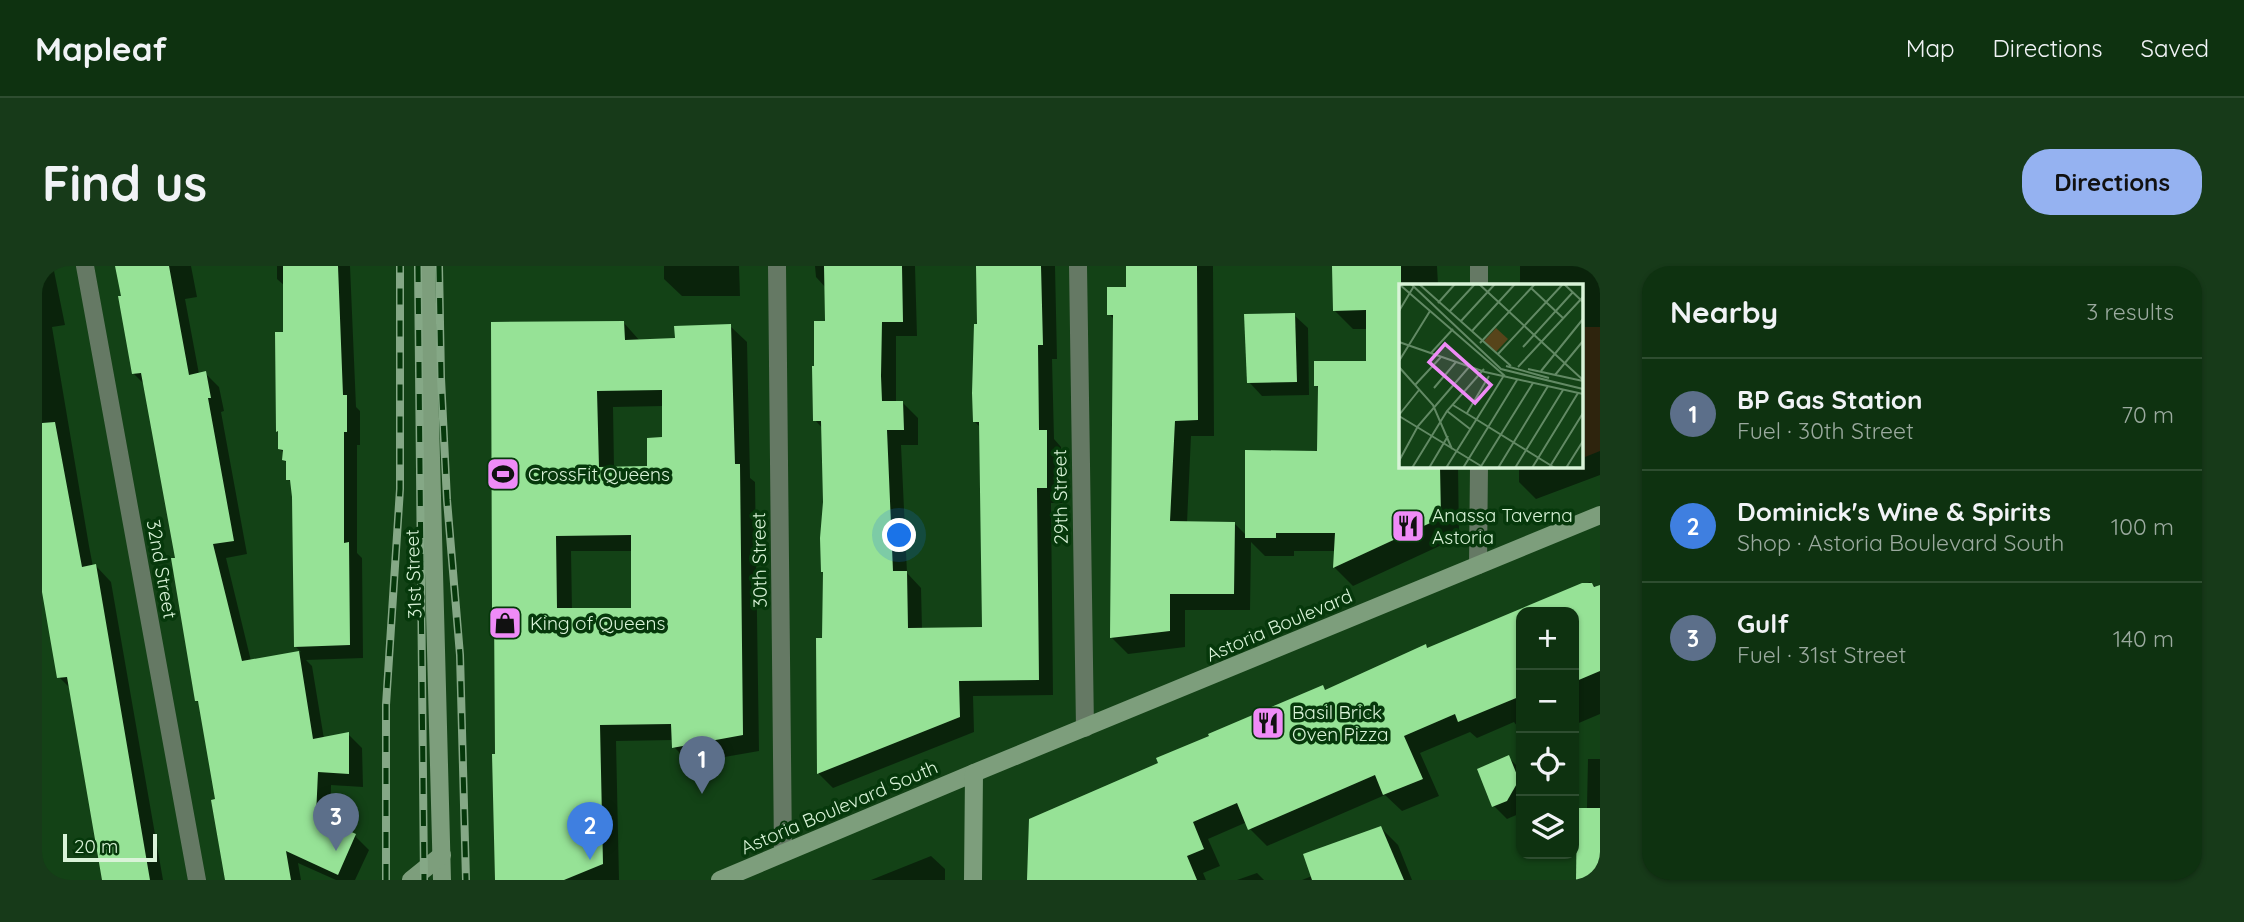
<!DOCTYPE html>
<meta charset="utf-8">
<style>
body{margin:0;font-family:Quicksand,sans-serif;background:#173a19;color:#f1f3f6}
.controls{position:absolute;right:21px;bottom:21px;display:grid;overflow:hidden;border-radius:14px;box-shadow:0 2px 5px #0004}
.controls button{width:63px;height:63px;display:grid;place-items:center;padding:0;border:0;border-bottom:2px solid #2e4d30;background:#0e3210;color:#f1f3f6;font:35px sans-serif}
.scale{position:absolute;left:21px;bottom:18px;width:94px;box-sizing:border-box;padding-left:7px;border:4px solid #d9f3d8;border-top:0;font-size:19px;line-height:24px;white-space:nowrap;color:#d9f3d8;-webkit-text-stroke:5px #06380b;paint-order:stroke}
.you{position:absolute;left:858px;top:270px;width:24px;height:24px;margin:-18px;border:5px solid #fff;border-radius:50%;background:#1a73e8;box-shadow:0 0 0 10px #1a73e833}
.badge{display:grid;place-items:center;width:46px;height:46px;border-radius:50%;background:#95b2f1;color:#fff;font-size:23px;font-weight:700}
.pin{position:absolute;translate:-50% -58px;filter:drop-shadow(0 2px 4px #0008)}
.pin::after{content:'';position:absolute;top:37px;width:24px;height:21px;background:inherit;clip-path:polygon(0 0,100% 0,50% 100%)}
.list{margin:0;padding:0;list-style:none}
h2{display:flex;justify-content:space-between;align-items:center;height:91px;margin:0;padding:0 28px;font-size:30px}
h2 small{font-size:23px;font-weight:400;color:#9baa9f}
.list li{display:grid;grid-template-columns:46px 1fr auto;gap:21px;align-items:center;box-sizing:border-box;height:112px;padding:0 28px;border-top:2px solid #2e4d30}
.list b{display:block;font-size:26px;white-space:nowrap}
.list p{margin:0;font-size:23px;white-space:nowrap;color:#9baa9f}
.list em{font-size:23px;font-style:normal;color:#9baa9f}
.icon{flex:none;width:38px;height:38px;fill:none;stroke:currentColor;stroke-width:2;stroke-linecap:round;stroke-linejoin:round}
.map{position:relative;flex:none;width:1558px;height:614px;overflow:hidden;border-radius:28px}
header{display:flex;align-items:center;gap:42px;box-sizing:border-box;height:98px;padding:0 35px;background:#0e3210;border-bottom:2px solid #2e4d30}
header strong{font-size:33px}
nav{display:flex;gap:38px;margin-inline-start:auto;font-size:24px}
.intro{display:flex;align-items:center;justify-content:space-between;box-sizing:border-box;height:168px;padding:0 42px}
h1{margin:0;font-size:49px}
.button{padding:18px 32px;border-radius:28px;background:#95b2f1;color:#111;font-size:24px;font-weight:700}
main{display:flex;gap:42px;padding:0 42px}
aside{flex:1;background:#0e3210;border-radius:28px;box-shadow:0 2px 5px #0004}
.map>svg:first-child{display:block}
.green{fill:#57441a}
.shadow{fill:#0007;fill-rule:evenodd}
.building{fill:#96e296;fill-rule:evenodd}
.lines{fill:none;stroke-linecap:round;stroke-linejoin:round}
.minor{stroke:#657964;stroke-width:18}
.secondary{stroke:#7d9e7c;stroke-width:18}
.rail-casing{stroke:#85a886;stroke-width:8}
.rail{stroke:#06380b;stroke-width:5;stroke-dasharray:16;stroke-linecap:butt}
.labels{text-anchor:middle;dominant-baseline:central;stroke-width:7;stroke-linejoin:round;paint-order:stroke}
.poi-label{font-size:19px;fill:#d9f3d8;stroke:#06380b;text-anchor:start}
.street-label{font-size:19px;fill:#d9f3d8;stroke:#06380b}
.inset-road{fill:none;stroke:#628964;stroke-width:2}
.view{fill:#ef8bf7;fill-opacity:0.15;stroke:#ef8bf7;stroke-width:3.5}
.inset-edge{fill:none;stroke:#d9f3d8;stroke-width:3.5}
</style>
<header>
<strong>Mapleaf</strong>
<nav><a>Map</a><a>Directions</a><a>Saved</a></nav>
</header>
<div class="intro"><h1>Find us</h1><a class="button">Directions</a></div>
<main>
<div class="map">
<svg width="1558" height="614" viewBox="0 0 1558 614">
<rect width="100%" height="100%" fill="#134216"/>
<polygon class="green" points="1543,61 1558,61 1558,185 1543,191"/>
<g class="shadow">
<polygon points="0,0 11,0 23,59 10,61 47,280 51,301 54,300 69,316 121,614 61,614 29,423 17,411 0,316"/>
<polygon points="75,0 149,0 155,31 143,33 157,108 163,107 177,121 182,145 179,146 205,288 184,292 209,395 259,386 254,381 251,218 246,213 246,198 242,194 242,187 238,183 238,167 235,165 243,68 243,20 235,13 235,0 308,0 314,141 318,145 318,179 315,179 315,287 320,292 321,392 264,394 270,400 282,473 306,468 320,482 321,521 289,519 288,558 313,570 327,584 313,614 294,614 256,597 259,614 185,614 171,535 175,534 158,438 154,434 135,293 103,119 92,108"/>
<polygon points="622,0 697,0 698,30 640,30 622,13"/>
<polygon points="773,0 873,0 875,70 854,70 854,137 861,137 876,152 876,179 859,179 865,307 879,322 880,363 941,363 939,162 933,156 936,0 1013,0 1015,93 1010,93 1012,173 1019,181 1020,237 1009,237 1011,429 931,430 932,466 791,522 777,508 776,374 782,374 782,236 781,163 773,154 785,56 784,22 774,11"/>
<polygon points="1086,0 1171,0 1172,170 1149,170 1145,257 1192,257 1204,269 1277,186 1278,123 1274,119 1326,97 1326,63 1311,63 1292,44 1292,0 1395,0 1396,19 1358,19 1358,200 1416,200 1417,271 1311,320 1293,302 1294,285 1252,285 1252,290 1223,290 1209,276 1208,344 1143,344 1143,381 1086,388 1070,372 1073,54 1067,48 1086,22"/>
<polygon points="1478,0 1558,0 1558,209 1494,233 1477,216 1477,200 1539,200 1539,19 1478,19"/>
<polygon points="1252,49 1266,62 1267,129 1220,130 1207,116"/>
<path d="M 582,57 L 598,75 L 634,74 L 688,60 L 705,76 L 708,212 L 713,216 L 717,485 L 648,497 L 632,481 L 631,474 L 574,475 L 577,614 L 455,614 L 452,490 L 455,490 L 454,344 L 451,341 ZM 621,140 L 622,173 L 607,202 L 572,202 L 571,141 ZM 529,285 L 590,285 L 591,344 L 530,344 Z"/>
<polygon points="1548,316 1555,322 1558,321 1558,448 1532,459 1532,346 1479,346 1479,465 1472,456 1435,472 1428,466 1378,487 1397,530 1360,545 1343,529 1225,580 1208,563 1205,556 1166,573 1178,600 1161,607 1164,614 986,614 989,554 1118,498 1281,421 1284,425"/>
<polygon points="1466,491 1479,504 1479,547 1465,553 1452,540"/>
<polygon points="1546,493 1558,493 1558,614 1536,614 1536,587 1544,587"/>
<polygon points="1339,562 1356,579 1370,614 1260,614 1270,610"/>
<polygon points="889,590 903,603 903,614 829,614"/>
<polygon points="1215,607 1222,614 1195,614"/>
</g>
<g class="building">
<polygon points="73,0 127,0 147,109 164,105 169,132 166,132 192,275 171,278 200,395 257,385 271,473 307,466 307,508 276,506 274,550 314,568 296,609 244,585 249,614 183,614 169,534 173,533 156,435 153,435 129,292 133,292 99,107 90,108 76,30 79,30"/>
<polygon points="241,0 296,0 301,129 305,129 305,166 302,166 302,277 307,276 308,379 252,381 250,231 248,214 244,214 244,195 240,194 241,184 236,183 236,165 234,166 233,66 241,66"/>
<polygon points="782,0 860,0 861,56 840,56 839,110 840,135 861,135 862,164 845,164 851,305 865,305 866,362 940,361 937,156 931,156 930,127 932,58 935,58 934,0 999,0 1001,79 996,79 997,164 1005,164 1005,222 995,222 997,414 917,415 918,451 775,508 774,372 780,372 781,306 779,306 778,272 781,236 779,155 771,155 770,100 772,100 772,55 783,55"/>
<polygon points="1084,0 1155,0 1156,154 1133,155 1128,255 1193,256 1192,328 1128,328 1128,365 1068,372 1071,49 1065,49 1065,21 1084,21"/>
<polygon points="1290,0 1359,0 1359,200 1398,200 1399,252 1291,302 1293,267 1234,267 1234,272 1203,272 1203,184 1275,185 1276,120 1272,120 1272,95 1324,95 1324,44 1291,45"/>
<polygon points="1253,47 1255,116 1205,117 1202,48"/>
<path d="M 582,55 L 583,74 L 633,72 L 632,60 L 689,58 L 693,198 L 698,198 L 701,469 L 630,482 L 629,458 L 558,459 L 561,598 L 522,614 L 453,614 L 450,488 L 453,488 L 452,342 L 450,342 L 449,56 ZM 620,124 L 620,171 L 605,172 L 605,200 L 557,201 L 555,125 ZM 589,269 L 589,342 L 515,342 L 514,270 Z"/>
<polygon points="13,156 40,301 54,298 108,614 60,614 25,411 15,412 0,326 0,157"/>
<polygon points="1540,317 1550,317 1552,321 1558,319 1558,405 1532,416 1532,346 1479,346 1479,430 1416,456 1413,448 1362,470 1381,513 1341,529 1333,509 1206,564 1195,537 1151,556 1162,583 1145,590 1155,614 985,614 987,553 1116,497 1114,492 1167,470 1166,468 1281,419 1283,424 1384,378 1385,382"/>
<polygon points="1467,489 1477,514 1465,535 1450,541 1435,503"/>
<polygon points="1535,542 1558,542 1558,614 1534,614"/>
<polygon points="1339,560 1362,614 1270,614 1261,588"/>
</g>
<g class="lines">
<g class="minor">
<polyline points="43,0 155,614"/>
<polyline points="735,0 741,587"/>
<polyline points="1036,0 1043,462"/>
<polyline points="1437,19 1437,0"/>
<polyline points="1436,299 1437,200"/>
</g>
<g class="secondary">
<polyline points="384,0 400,614"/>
<polyline points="369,614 400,589"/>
<polyline points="678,614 932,507 1558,249"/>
<polyline points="931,614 932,507"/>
</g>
<defs>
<g id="rail">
<polyline points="376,0 382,614"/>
<polyline points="397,0 399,112 405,234 418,389 424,614"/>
<polyline points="344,614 344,439 358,223 358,0"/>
</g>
</defs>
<use href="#rail" class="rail-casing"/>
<use href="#rail" class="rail"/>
</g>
<defs>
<symbol id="stadium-square" viewBox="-11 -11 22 22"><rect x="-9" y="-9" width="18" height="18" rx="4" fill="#ef8bf7" stroke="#06380b"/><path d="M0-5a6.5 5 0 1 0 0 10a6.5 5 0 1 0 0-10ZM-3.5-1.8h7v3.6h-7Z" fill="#111"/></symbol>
<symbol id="restaurant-square" viewBox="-11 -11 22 22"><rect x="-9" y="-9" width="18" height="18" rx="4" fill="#ef8bf7" stroke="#06380b"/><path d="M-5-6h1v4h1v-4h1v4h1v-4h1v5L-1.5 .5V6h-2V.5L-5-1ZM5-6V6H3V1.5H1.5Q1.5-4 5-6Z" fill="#111"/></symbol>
<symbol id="shop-square" viewBox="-11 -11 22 22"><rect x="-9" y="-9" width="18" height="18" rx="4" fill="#ef8bf7" stroke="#06380b"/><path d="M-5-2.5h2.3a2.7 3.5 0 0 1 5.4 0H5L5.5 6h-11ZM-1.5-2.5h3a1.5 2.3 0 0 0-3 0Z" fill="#111"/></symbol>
</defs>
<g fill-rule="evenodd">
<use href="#stadium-square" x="442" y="189" width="38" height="38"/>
<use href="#restaurant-square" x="1347" y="241" width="38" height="38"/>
<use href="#shop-square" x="444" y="338" width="38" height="38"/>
<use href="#restaurant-square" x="1207" y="438" width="38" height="38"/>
</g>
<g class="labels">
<g class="poi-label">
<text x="486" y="208">CrossFit Queens</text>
<text x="1390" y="249">Anassa Taverna<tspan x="1390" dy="22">Astoria</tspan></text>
<text x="488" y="357">King of Queens</text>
<text x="1250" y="446">Basil Brick<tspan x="1250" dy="22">Oven Pizza</tspan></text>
</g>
<g class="street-label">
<text transform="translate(1018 231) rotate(-91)">29th Street</text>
<text transform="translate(717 294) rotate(-91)">30th Street</text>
<text transform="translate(120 303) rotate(80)">32nd Street</text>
<text transform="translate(371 308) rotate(-92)">31st Street</text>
<text transform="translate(1237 359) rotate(-23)">Astoria Boulevard</text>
<text transform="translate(797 541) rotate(-23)">Astoria Boulevard South</text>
</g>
</g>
<g transform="translate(1357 18)">
<rect width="184" height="184" fill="#134216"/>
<path d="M 97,44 L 109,55 L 97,68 L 85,57 Z" fill="#57441a"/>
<path class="inset-road" d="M 0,0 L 106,92M 12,0 L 102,85 L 184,105M 20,0 L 112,82M 80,0 L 184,96M 165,0 L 184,18M 132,4 L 164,34M 39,19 L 56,0M 0,27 L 15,2M 51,27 L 76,0M 62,37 L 96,0M 73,47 L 116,0M 0,58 L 86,88 L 184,110M 81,59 L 136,0M 124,63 L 174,8M 32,69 L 54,45M 99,70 L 164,0M 0,77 L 31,27M 107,82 L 150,94M 0,83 L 34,121 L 53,165M 119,83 L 184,13M 129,85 L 184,97M 142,87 L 184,35M 156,91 L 184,57M 16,101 L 42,73M 35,104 L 57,78M 54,121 L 156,184M 48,127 L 71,145M 68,129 L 90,92M 0,131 L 20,106M 0,132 L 82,182M 0,177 L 19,142 L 70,83M 13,184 L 48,127 L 85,85M 30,184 L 49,152M 47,184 L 104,93M 64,184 L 118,96M 81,184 L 134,99M 99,184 L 149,102M 116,184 L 164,106M 133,184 L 179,109M 150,184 L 184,129M 167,184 L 184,157"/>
<path class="view" d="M 46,60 L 92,101 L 76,119 L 30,78 Z"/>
<rect width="184" height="184" class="inset-edge"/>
</g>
</svg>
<div class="controls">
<button>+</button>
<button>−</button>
<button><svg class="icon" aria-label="locate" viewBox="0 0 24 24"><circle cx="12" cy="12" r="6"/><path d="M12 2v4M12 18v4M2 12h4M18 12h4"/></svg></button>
<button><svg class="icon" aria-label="layers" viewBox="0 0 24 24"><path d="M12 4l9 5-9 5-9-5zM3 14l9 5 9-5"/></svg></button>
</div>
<div class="scale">20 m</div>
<div class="you"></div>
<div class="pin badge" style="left:660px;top:528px;background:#5c6f8a">1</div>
<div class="pin badge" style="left:548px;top:594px;background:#3f7fe0">2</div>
<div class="pin badge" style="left:294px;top:585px;background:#5c6f8a">3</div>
</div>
<aside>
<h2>Nearby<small>3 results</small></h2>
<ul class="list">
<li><span class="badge" style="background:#5c6f8a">1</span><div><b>BP Gas Station</b><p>Fuel · 30th Street</p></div><em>70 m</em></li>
<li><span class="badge" style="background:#3f7fe0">2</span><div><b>Dominick's Wine &amp; Spirits</b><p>Shop · Astoria Boulevard South</p></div><em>100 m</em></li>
<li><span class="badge" style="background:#5c6f8a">3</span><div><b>Gulf</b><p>Fuel · 31st Street</p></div><em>140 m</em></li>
</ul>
</aside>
</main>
